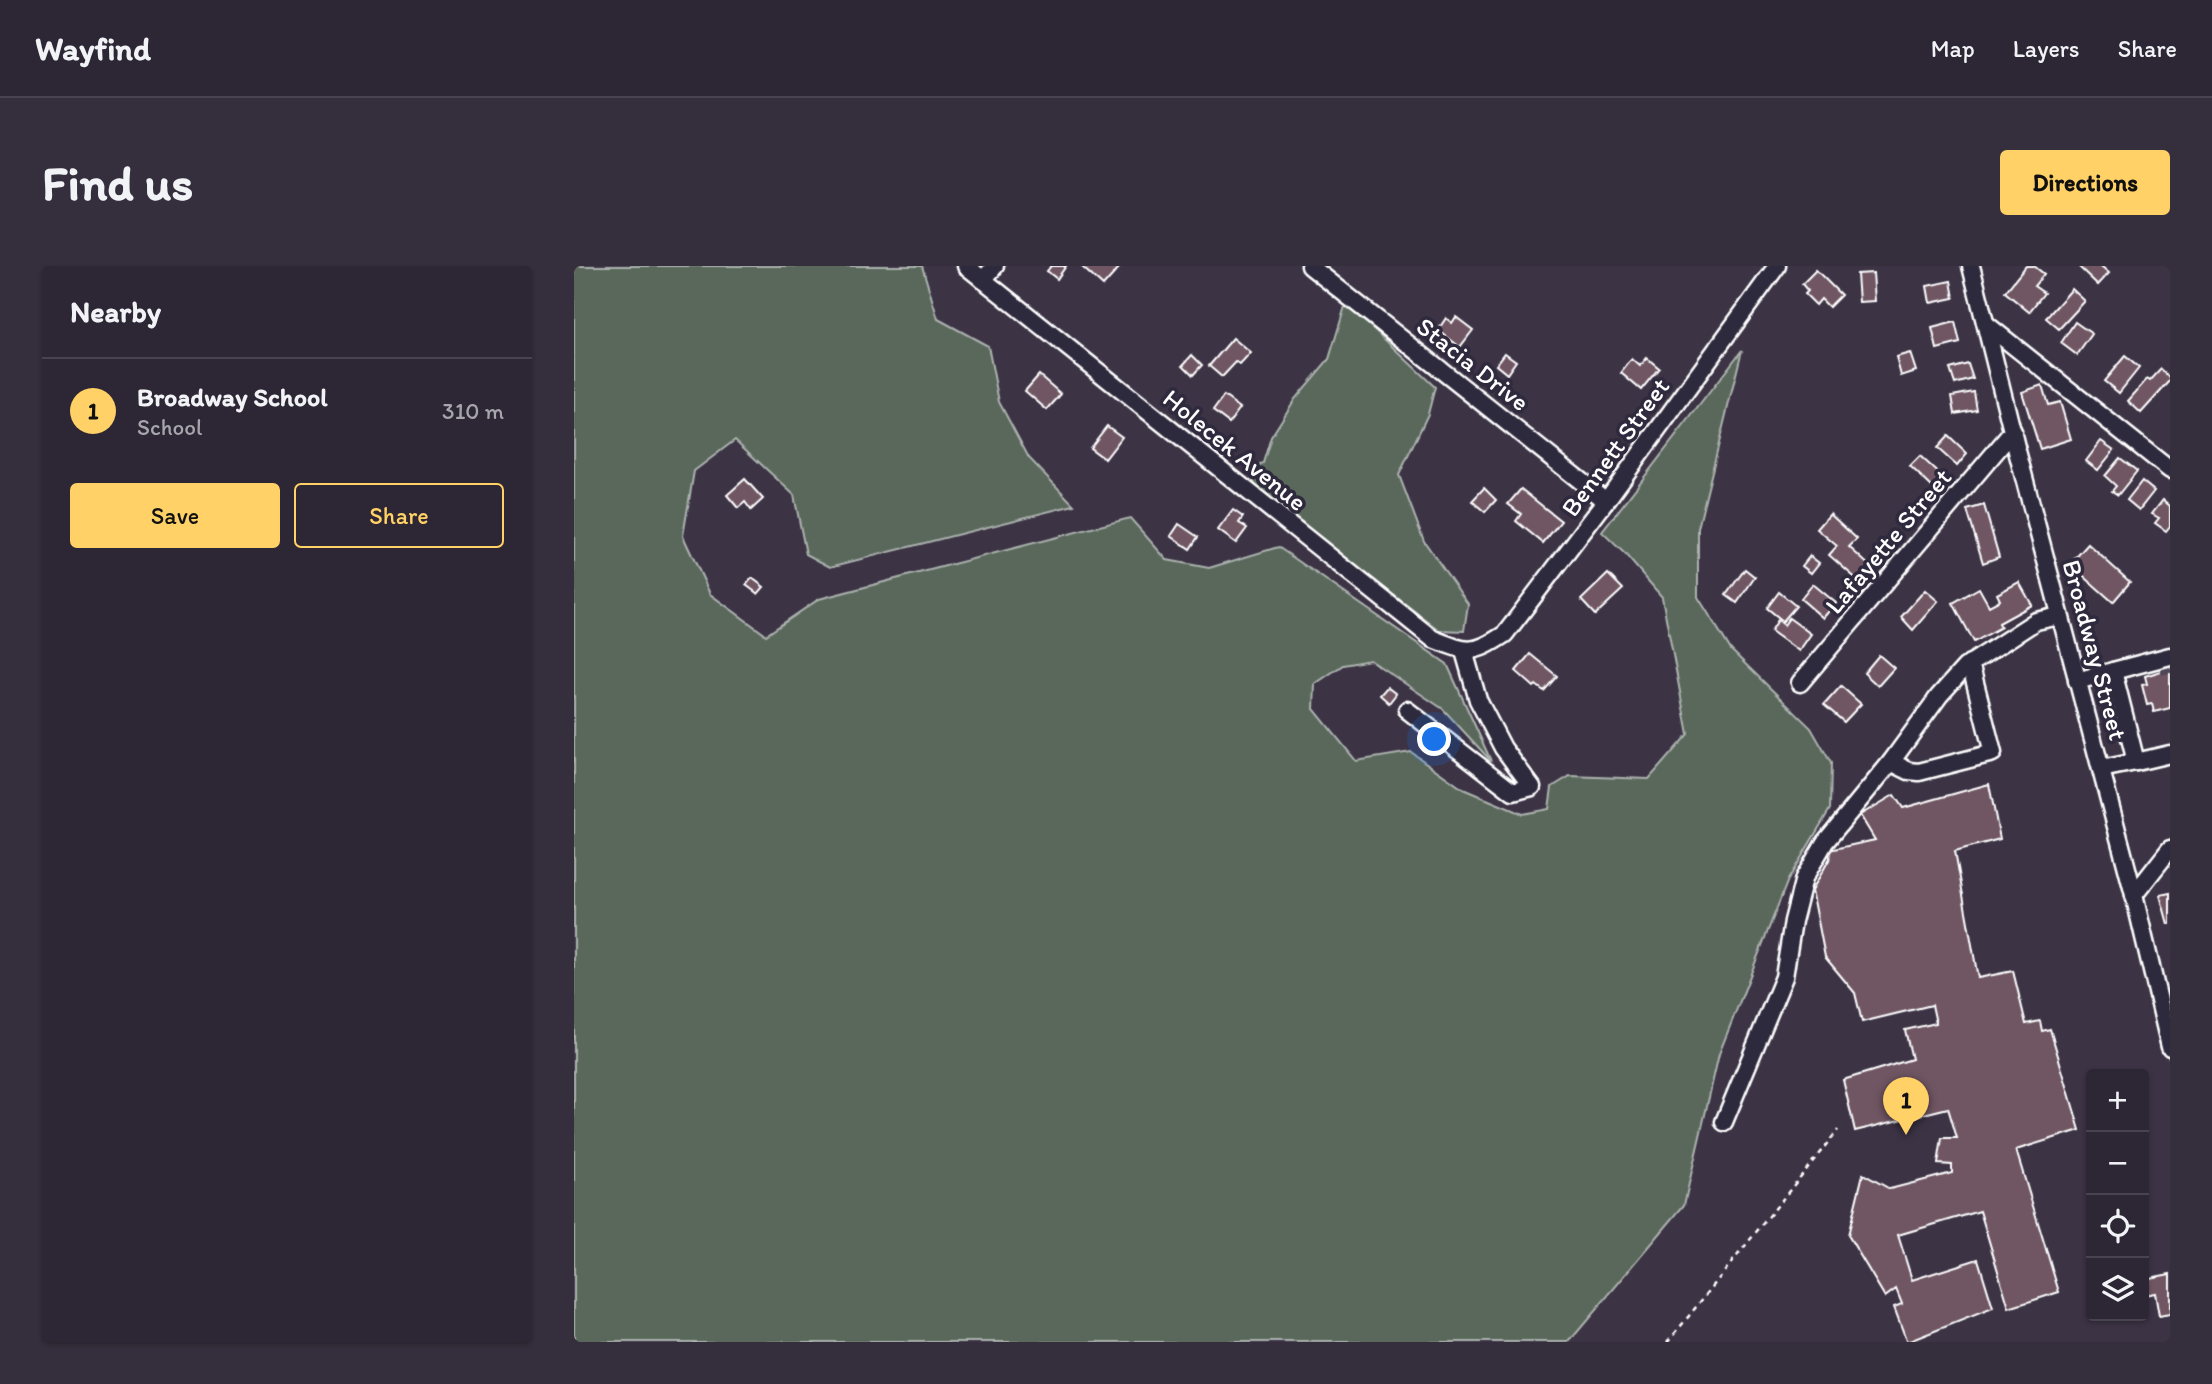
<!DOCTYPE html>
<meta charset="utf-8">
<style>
body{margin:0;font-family:Itim,sans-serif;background:#352e3c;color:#f1f3f6}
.controls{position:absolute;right:21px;bottom:21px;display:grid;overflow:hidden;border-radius:7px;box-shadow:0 2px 5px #0004}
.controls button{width:63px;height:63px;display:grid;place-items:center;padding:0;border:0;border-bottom:2px solid #48434f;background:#2d2634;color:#f1f3f6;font:35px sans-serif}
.you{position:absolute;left:861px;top:474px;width:24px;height:24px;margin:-18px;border:5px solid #fff;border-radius:50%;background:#1a73e8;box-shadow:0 0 0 10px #1a73e833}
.badge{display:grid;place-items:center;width:46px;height:46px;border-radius:50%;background:#ffd166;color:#111;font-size:23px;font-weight:700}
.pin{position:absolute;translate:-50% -58px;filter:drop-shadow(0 2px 4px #0008)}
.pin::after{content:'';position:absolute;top:37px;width:24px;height:21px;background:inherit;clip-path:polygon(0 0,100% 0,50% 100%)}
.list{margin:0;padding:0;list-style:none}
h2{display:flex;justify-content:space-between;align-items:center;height:91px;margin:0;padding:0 28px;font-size:30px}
h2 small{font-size:23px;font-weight:400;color:#a7a5ac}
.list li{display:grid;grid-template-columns:46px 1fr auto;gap:21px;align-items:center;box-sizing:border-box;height:105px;padding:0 28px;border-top:2px solid #48434f}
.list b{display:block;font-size:26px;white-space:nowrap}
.list p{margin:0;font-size:23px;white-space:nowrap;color:#a7a5ac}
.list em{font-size:23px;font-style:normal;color:#a7a5ac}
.actions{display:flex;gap:14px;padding:21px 28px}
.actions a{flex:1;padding:16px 0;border:2px solid #ffd166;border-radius:7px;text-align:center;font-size:24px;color:#ffd166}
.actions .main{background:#ffd166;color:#111}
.icon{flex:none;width:38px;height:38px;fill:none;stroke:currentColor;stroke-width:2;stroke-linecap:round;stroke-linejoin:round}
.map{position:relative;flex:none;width:1596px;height:1076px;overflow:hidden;border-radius:7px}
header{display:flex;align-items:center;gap:42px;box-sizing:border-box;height:98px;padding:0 35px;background:#2d2634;border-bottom:2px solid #48434f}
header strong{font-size:33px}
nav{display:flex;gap:38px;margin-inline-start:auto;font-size:24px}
.intro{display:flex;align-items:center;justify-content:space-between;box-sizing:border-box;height:168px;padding:0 42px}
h1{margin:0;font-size:49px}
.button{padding:18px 32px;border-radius:7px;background:#ffd166;color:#111;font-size:24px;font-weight:700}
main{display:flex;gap:42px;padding:0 42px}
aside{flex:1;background:#2d2634;border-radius:7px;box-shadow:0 2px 5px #0004}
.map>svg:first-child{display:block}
.green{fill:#5a675c;stroke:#acb3ae;stroke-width:2}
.building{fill:#6f5763;stroke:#fff;stroke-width:2}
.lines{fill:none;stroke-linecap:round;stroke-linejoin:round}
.minor-tunnel{stroke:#504758;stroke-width:16;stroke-dasharray:16 8;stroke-linecap:butt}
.minor-casing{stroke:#fff;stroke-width:21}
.path{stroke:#fff;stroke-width:2.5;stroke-dasharray:5 5;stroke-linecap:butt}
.minor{stroke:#2f2a3d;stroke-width:16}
.labels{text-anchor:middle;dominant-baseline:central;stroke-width:7;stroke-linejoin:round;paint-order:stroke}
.street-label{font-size:26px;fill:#fff;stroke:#2f2a3d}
</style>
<header>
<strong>Wayfind</strong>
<nav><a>Map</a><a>Layers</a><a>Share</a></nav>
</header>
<div class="intro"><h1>Find us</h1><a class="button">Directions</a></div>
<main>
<aside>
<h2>Nearby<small></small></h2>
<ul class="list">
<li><span class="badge">1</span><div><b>Broadway School</b><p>School</p></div><em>310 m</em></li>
</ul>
<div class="actions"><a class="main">Save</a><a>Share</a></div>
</aside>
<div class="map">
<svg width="1596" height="1076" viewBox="0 0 1596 1076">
<rect width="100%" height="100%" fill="#3c3345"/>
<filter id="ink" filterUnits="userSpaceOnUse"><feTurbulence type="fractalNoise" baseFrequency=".0143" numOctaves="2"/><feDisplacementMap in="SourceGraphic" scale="14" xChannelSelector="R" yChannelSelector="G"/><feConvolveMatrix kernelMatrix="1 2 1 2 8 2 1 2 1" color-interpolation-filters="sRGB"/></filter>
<g filter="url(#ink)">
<g class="green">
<polygon points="0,0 348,0 364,53 414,80 425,136 455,192 500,239 256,301 232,288 220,229 161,174 120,205 109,270 136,328 192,369 245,333 556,252 593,294 635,302 704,281 873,398 917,495 869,443 796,394 769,399 741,418 740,443 782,495 837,486 889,523 948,548 975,543 978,521 996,510 1075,513 1114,468 1088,331 1051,288 1028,266 1168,84 1124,262 1124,331 1157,384 1237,462 1257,497 1256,543 1214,614 1145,788 1110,939 995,1076 0,1076"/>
<polygon points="772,37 861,121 854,148 825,209 850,275 894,338 890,365 865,364 683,224 675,203 689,197 697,171 721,133 755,93"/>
</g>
<g class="building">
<polygon points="477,0 492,0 483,13 473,5"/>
<polygon points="507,0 543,0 545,2 529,20"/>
<polygon points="1452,0 1460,0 1470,8 1460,20 1470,27 1455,46 1431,26"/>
<polygon points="1504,0 1527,0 1535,7 1524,19"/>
<polygon points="1242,4 1267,29 1255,41 1247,33 1242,39 1231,28 1234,25 1228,18"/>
<polygon points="1299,7 1301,35 1285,36 1283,8"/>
<polygon points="1377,15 1380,32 1356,37 1353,20"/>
<polygon points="1498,23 1511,35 1485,63 1472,52"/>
<polygon points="882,51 899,64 886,81 864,64 872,52 878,57"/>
<polygon points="1381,56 1386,77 1363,83 1358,62"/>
<polygon points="1501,56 1518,68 1503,89 1487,77"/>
<polygon points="659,72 677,87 666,99 662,96 648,111 635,100"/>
<polygon points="931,87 942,95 933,108 922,99"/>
<polygon points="1336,87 1342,105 1327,110 1322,91"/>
<polygon points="618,89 628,99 619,109 609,99"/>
<polygon points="1551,90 1565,102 1545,127 1530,115"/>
<polygon points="1073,92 1085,102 1067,124 1047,107 1058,93 1066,100"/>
<polygon points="1394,98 1399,113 1381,118 1376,103"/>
<polygon points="1587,103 1596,112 1596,115 1567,147 1554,135 1573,113 1576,115"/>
<polygon points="465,109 487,128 473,144 451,125"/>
<polygon points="1468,119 1474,139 1486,136 1497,173 1466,183 1448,126"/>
<polygon points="1400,126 1403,144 1381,148 1378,130"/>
<polygon points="650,130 666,142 655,157 639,145"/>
<polygon points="533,160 548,171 531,193 516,182"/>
<polygon points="1374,170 1393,188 1383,200 1363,182"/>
<polygon points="1527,175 1540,184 1524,204 1512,195"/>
<polygon points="1346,190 1370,212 1360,223 1336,200"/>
<polygon points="1546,192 1563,205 1544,229 1538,225 1542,220 1531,210"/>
<polygon points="171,213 189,233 177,244 171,236 164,242 153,229"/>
<polygon points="1568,215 1580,225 1565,244 1553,234"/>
<polygon points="910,222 922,234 911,246 898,235"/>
<polygon points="947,223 987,255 969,277 942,255 947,248 934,238"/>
<polygon points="1589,234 1596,240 1596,260 1592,265 1581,257 1585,252 1578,248"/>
<polygon points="1410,239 1425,291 1409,297 1393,244"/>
<polygon points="659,244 669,251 665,257 673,262 662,277 644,264"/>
<polygon points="1256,248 1283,273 1275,281 1298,302 1286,316 1255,289 1263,280 1243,263"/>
<polygon points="605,258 624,271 616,283 597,270"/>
<polygon points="1514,278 1556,316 1539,336 1496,298"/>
<polygon points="1236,290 1245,297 1237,307 1228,300"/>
<polygon points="1171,303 1181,311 1163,337 1152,329"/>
<polygon points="1034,308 1049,323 1021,349 1007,334"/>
<polygon points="178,312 190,321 184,328 172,319"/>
<polygon points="1445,316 1458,339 1425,357 1427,361 1400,376 1379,337 1405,322 1415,340 1426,334 1423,328"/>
<polygon points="1239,318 1262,337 1249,352 1227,333"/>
<polygon points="1351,324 1364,335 1339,364 1327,351"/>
<polygon points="1205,326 1222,340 1209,355 1193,342"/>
<polygon points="1215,352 1237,368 1225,385 1197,365 1204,354 1210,359"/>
<polygon points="956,388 983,410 970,425 962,419 960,421 942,405"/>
<polygon points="1305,389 1320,402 1304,420 1290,407"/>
<polygon points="1596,394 1596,442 1580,446 1578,438 1573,439 1568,419 1573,418 1571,410 1587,405 1585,397"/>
<polygon points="1267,420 1287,438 1270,456 1250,439"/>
<polygon points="813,421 822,428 815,437 806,429"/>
<polygon points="1415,518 1426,573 1381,585 1404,712 1439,705 1452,758 1466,755 1468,765 1476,763 1506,864 1442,884 1485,1026 1435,1042 1406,945 1324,969 1338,1014 1404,993 1419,1042 1333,1076 1320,1041 1328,1038 1322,1023 1311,1031 1274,969 1289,908 1316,923 1378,907 1378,899 1364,898 1368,872 1383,872 1374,842 1281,865 1269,814 1338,793 1331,764 1362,757 1358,739 1288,756 1281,727 1251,691 1238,624 1256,592 1255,584 1301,574 1286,549 1320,529 1329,542"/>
<polygon points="1596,627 1596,658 1594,658 1586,629"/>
<polygon points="1596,1008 1596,1048 1585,1050 1581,1027 1570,1029 1570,1013"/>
</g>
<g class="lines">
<polyline class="minor-tunnel" points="1586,401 1596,399"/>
<defs>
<g id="minor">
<path d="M 392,0 L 859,373 C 895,387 899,389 931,368 L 1032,235 L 1203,0"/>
<polyline points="736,0 1032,235"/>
<polyline points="1397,0 1442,181 1560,629 1596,781"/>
<polyline points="409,14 421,0"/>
<polyline points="1412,58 1596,204"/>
<polyline points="1539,405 1596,390"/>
<polyline points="1503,415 1539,405 1562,496 1527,503"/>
<polyline points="1226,417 1439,165"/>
<polyline points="833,444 939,526 958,521 929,482 904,434 890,385"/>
<polyline points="1317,496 1335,505 1345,506 1419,487 1396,397"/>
<polyline points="1562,496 1596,488"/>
<polyline points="1560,629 1596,583"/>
<polyline points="1150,856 1210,711 1219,655 1230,612 1251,576 1317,496 1365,430 1391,401 1462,355 1486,350"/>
</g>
</defs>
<use href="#minor" class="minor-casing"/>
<polyline class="path" points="1094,1076 1264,864"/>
<use href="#minor" class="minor"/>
</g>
</g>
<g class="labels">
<g class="street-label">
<text transform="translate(899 98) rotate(38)">Stacia Drive</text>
<text transform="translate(1041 181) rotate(-54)">Bennett Street</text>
<text transform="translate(661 184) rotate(39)">Holecek Avenue</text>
<text transform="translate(1314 275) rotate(-50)">Lafayette Street</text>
<text transform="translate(1521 384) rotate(75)">Broadway Street</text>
</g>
</g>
</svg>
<div class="controls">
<button>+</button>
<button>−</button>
<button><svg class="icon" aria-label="locate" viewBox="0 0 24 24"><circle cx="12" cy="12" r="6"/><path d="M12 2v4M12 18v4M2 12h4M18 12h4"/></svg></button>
<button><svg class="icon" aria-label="layers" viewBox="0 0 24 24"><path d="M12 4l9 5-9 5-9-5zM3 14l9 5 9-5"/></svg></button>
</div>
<div class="you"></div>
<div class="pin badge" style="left:1332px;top:869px">1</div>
</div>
</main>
